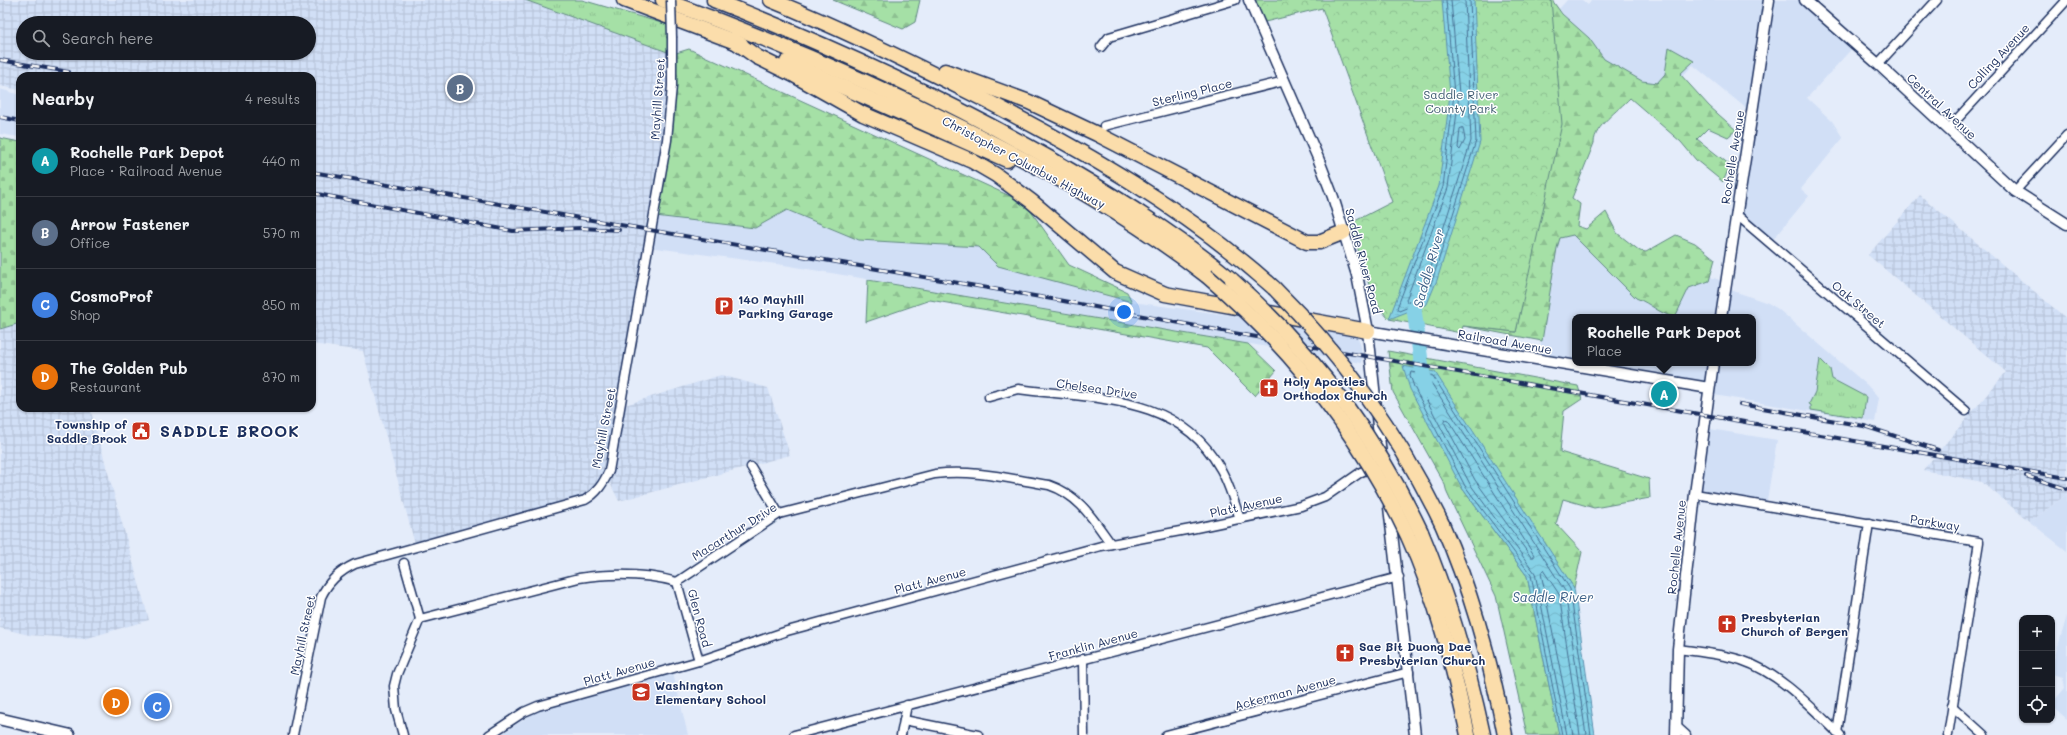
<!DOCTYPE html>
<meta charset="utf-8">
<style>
body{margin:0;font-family:Mali,sans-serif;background:#20242c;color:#f1f3f6}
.controls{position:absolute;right:12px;bottom:12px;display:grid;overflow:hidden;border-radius:8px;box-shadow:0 1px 3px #0004}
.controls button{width:36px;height:36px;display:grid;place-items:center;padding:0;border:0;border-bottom:1px solid #363941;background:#171b24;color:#f1f3f6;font:20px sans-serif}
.you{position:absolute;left:1124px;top:312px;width:14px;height:14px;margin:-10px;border:3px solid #fff;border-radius:50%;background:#1a73e8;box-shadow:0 0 0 6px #1a73e833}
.badge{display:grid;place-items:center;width:26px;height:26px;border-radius:50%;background:#c8321e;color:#fff;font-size:13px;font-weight:700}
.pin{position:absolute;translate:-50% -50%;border:2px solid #fff;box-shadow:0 1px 4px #0006}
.popup{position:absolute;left:1572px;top:314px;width:184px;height:52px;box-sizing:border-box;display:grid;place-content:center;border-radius:8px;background:#171b24;filter:drop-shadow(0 1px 3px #0005);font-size:13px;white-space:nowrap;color:#9ea1a6}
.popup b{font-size:15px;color:#f1f3f6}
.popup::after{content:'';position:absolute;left:50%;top:100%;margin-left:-8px;border:8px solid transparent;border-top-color:#171b24}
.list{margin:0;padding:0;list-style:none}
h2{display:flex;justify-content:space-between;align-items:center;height:52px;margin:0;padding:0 16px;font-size:17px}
h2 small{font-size:13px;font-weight:400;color:#9ea1a6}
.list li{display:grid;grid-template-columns:26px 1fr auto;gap:12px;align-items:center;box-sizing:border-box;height:72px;padding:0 16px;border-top:1px solid #363941}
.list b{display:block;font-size:15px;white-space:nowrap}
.list p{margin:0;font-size:13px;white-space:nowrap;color:#9ea1a6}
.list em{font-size:13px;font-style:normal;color:#9ea1a6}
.icon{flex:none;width:22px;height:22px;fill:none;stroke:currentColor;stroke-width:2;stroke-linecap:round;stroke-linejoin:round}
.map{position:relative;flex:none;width:2067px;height:735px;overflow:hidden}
.search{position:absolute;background:#171b24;box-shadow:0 1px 3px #0004;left:16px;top:16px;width:300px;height:44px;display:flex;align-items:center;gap:10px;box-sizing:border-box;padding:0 14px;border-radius:22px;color:#9ea1a6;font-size:15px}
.panel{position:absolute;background:#171b24;box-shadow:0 1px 3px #0004;left:16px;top:72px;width:300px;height:340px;border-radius:12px}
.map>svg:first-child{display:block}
.built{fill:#d1dff6;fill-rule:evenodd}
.industrial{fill:url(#industrial-grid);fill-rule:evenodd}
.grass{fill:url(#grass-tufts);stroke:#608882}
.forest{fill:url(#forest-firs);stroke:#608882}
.cemetery{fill:url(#cemetery-stones);stroke:#608882}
.park{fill:url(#park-crowns);stroke:#608882}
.water{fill:url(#water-waves);stroke:#5b90b0}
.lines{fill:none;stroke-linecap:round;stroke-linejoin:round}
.shore{stroke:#467094;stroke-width:1}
.river{stroke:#86d1e6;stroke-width:15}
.minor-casing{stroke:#1b2f5e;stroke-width:11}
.tertiary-casing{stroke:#1b2f5e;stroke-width:13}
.secondary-casing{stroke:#1b2f5e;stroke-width:14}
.motorway-casing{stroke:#1b2f5e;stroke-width:17}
.minor{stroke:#fff;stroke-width:8}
.tertiary{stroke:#fff;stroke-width:10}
.secondary{stroke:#fff;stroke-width:11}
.motorway{stroke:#fbddab;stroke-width:14}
.rail-casing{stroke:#1b2f5e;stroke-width:4}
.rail{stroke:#fff;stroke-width:2.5;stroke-dasharray:8;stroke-linecap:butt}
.minor-bridge-casing{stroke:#1b2f5e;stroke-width:11;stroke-linecap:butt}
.motorway-bridge-casing{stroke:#1b2f5e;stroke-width:17;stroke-linecap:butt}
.minor-bridge{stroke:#fff;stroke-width:8}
.motorway-bridge{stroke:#fbddab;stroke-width:14}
.labels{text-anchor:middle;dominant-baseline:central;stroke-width:3;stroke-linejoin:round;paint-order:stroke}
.street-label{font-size:12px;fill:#1b2f5e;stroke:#fff}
.park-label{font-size:12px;fill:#3e5b70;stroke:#fff}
.poi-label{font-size:12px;font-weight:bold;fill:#1b2f5e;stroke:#fff;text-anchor:start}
.water-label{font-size:13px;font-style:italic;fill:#3b6087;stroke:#fff}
.district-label{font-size:16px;font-weight:bold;letter-spacing:1px;fill:#1b2f5e;stroke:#fff}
</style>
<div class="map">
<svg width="2067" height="735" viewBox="0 0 2067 735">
<defs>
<pattern id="industrial-grid" width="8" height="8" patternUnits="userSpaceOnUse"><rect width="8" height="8" fill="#d1dff6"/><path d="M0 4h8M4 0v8" fill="none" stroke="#b3c0d5"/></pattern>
<pattern id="grass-tufts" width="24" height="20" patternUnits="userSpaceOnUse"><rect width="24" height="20" fill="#a5e0a6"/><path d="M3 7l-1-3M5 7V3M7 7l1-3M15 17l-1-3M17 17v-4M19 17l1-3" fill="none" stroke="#8dc091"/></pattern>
<pattern id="forest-firs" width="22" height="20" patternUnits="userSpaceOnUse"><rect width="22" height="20" fill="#a5e0a6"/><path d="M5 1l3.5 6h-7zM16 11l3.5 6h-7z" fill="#8dc091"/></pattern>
<pattern id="cemetery-stones" width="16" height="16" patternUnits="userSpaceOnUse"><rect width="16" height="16" fill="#a5e0a6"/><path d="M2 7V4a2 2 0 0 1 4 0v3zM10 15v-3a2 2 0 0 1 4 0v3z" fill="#8dc091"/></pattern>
<pattern id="park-crowns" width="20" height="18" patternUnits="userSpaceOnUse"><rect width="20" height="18" fill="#a5e0a6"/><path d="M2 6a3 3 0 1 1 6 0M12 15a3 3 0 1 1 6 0" fill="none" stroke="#8dc091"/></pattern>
<pattern id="water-waves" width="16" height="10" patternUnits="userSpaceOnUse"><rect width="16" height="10" fill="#86d1e6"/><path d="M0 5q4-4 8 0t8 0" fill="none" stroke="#73b4c8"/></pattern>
</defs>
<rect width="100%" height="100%" fill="#e4ecfa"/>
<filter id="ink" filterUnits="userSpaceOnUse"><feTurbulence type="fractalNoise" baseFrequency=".025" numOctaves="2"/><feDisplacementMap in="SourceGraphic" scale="8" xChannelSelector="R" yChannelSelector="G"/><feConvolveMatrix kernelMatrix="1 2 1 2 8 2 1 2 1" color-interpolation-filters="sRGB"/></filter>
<g filter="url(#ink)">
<g class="built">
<polygon points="1567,0 1582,0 1588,5 1592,0 1805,0 1856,44 1807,98 1832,121 1843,138 1801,189 1809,196 1770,243 1737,215 1752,113 1693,65 1649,112 1605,68 1559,9"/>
<polygon points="0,89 20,95 20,137 0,134"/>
<polygon points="312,152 755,228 787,210 859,240 979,247 998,266 1132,302 1340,330 1352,334 1358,338 1361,347 1362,363 784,265 640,246"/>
<path d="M 1560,228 L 1726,282 L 1725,288 L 1768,303 L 1778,309 L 1867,385 L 1879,398 L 1875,422 L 1708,394 L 1709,388 L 1538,360 ZM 1575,317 L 1753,317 L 1753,363 L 1575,363 Z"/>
<polygon points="1704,428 1777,440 1766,506 1695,494"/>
<polygon points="2067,494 2067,551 2030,522"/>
<polygon points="2067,616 2067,719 2052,706 2052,703 2065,688 2063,677 2052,674 2052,666"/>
<polygon points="673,673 688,735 501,735 536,711"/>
</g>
<g class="industrial">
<path d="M 0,0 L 525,0 L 673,54 L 673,91 L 622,406 L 721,375 L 768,388 L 790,455 L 619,501 L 608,479 L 588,499 L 416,548 L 363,351 L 312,344 L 312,76 L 20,76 L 20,90 L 0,86 ZM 23,23 L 309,23 L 309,53 L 23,53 Z"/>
<polygon points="1920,195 2067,319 2067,494 2030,522 1982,482 1923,470 2006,372 1868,255"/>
<polygon points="20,323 20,408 90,408 149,620 84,639 29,635 0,628 0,329"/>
</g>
<g class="grass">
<polygon points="525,0 582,0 672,26 673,54"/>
<polygon points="1820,359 1830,369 1832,379 1866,397 1863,418 1811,410 1811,405 1809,404 1815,392"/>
</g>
<g class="forest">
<polygon points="833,0 920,0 915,22 903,29"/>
<path d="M 1543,0 L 1551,2 L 1552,0 L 1562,14 L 1589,38 L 1604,59 L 1642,81 L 1657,83 L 1665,74 L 1669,47 L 1694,61 L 1680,74 L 1709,106 L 1736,130 L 1728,137 L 1708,128 L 1697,139 L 1730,165 L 1723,182 L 1696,160 L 1681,142 L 1630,98 C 1619,110 1594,126 1594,143 L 1572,198 L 1580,204 L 1577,226 L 1586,229 L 1606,212 L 1617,233 L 1640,251 L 1646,252 L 1676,235 L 1695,243 L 1715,259 L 1709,281 L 1689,288 L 1675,317 C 1657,313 1652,304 1636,298 L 1573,235 L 1560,238 L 1557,248 L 1542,341 L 1463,326 L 1516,332 L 1521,308 Z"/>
<polygon points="689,49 1025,203 1069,265 1127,292 1132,302 998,266 979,247 859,240 787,210 755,228 655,216 673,54"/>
<polygon points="868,280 1248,344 1276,371 1255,396 1207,348 930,300 866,322"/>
<polygon points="1388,351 1578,386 1582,399 1564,411 1560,452 1649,479 1650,498 1594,508 1563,499 1556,524 1582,552 1574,588 1436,389 1462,488 1527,576 1559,735 1527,735 1496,596 1447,493 1445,485 1393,392"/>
</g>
<polygon class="cemetery" points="0,138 20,142 20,323 0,329"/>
<path class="park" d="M 1254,0 L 1551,0 L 1562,124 L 1516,332 L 1463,326 L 1461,333 L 1389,319 C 1368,298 1359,251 1351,223 L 1392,202 L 1322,8 L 1265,22 Z"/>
<g class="water">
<polygon points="1442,0 1474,0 1480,142 1437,280 1427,304 1389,319 1439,186 1450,94"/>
<polygon points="1403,366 1435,372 1574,588 1595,735 1559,735 1527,576 1462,488 1410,389"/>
</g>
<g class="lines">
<g class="shore">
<polyline points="1446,0 1454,94 1443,187 1397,308 1399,311 1424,301 1433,278 1476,141 1470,0"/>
<polyline points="1451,0 1459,94 1448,188 1406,300 1407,302 1420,297 1428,277 1471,141 1465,0"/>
<polygon points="1463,128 1465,140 1460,150 1458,148 1460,129"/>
<polygon points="1445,419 1448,420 1534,555 1534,557 1531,557 1475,480 1444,422"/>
<polyline points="1562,735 1531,575 1465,486 1414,387 1410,375 1411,372 1433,376 1570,589 1591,735"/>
<polyline points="1567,735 1535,573 1470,484 1419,385 1418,379 1430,381 1565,591 1586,735"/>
<polyline points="1573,735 1541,573 1543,570 1559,594 1580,735"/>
</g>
<polyline class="river" points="1421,291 1414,309 1425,391"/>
<defs>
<g id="minor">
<polyline points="1101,47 1109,37 1235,0"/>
<polyline points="1878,64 1937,0"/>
<polyline points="1104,126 1285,81"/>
<polyline points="1948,129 2067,0"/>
<polyline points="2015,191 2067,135"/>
<polyline points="1737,215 1966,411"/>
<path d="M 989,397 L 1018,389 L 1026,390 C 1098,399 1180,396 1220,468 C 1229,483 1234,502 1240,519"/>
<polyline points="751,467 779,514"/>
<polyline points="1695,494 1979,542 1948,735"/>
<polyline points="677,582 699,661"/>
<path d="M 420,619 L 579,578 C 613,573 644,573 677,582 L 779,514 L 935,474 C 973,469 1011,479 1049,485 C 1079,495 1093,519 1111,544"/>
<path d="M 1678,649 C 1699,652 1721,654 1741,660 C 1780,673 1811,707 1840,735"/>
<polyline points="1083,659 1084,735"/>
<polyline points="1952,706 1984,735"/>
<polyline points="904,720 978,735"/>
<polyline points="1676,726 1686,735"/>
<polyline points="1837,733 1869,523"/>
<path d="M 293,735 L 321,597 C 328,582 340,571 355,564 L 585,500 C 597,493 603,484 609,471 L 667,140 L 672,86 L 672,38"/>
<polyline points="403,735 396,710 394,686 397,674 420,619 404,563"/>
<polyline points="489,735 524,712 538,706 699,661 787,631 1101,546 1191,529 1301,506 1325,497 1361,472 1374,467"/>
<polyline points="794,735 1399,577"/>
<polyline points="901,735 907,705"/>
<polyline points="1166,735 1409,672"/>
</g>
<g id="tertiary">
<polyline points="1249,0 1318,158 1333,197 1357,275 1368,331 1381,455"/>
<polyline points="1805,0 1878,64 2015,191 2067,224"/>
<polyline points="1721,317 1769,0"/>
<polyline points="1368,331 1709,388"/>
<polyline points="1389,507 1415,735"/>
<polyline points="1676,735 1678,649 1695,494 1713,363"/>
</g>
<polyline id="secondary" points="0,719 69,735"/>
<g id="motorway">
<polyline points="624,0 741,44"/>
<path d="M 663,0 C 768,38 871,82 971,132 C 1054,174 1134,219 1207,276"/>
<path d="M 714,0 C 829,45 942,97 1049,158 C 1113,195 1175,233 1232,280"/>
<path d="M 771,0 C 843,29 912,63 981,98 C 1086,152 1186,209 1274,288"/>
<polyline points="733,40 757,57 794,75 863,114 972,161 996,175 1031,201 1115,272 1165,294 1368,331"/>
<polyline points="787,62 1007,160"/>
<polyline points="945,71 1029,102 1097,134 1307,242 1319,242 1344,232"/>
<path d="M 1442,524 C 1472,592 1491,662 1505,735"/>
<path d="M 1421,532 C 1449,598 1468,665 1483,735"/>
<path d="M 1408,536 C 1437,600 1453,666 1468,735"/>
</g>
</defs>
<use href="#minor" class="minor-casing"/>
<use href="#tertiary" class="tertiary-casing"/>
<use href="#secondary" class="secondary-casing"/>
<use href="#motorway" class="motorway-casing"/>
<use href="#minor" class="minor"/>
<use href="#tertiary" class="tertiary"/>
<use href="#secondary" class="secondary"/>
<use href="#motorway" class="motorway"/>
<defs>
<g id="rail">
<polyline points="0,60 69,72"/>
<polyline points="0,117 20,121"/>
<polyline points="312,172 1058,300 1228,332 2067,478"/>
<polyline points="312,193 513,231 581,228 619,230"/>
<polyline points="1740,404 1864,426 1938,450"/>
<polyline points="2026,476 2067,489"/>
</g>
</defs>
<use href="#rail" class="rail-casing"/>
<use href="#rail" class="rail"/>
<defs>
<polyline id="minor-bridge" points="671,0 672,38"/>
<g id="motorway-bridge">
<path d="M 1207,276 C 1292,348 1360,435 1408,536"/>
<path d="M 1232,280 C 1312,351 1375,435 1421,532"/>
<path d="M 1274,288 C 1344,357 1399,435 1442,524"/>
</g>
</defs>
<use href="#minor-bridge" class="minor-bridge-casing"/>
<use href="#motorway-bridge" class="motorway-bridge-casing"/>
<use href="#minor-bridge" class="minor-bridge"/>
<use href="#motorway-bridge" class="motorway-bridge"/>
</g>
</g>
<defs>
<symbol id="parking-square" viewBox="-11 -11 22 22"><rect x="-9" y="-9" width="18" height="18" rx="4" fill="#c8321e" stroke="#fff"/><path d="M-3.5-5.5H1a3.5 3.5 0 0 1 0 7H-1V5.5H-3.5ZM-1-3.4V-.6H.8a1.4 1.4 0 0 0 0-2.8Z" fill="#fff"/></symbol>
<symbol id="church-square" viewBox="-11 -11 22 22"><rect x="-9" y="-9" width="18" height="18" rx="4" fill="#c8321e" stroke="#fff"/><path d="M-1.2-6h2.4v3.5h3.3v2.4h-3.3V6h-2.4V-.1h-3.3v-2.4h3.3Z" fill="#fff"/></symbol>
<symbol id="civic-square" viewBox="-11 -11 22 22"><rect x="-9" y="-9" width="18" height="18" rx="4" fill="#c8321e" stroke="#fff"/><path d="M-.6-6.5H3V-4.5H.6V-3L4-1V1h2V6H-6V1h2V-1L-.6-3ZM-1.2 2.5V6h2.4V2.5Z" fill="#fff"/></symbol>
<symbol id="school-square" viewBox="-11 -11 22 22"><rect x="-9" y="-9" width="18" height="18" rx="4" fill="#c8321e" stroke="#fff"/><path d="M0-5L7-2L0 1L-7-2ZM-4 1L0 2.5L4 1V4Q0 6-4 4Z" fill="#fff"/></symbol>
</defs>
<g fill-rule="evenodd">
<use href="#parking-square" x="713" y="295" width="22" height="22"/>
<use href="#church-square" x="1258" y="377" width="22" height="22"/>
<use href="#civic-square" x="130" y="420" width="22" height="22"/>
<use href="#church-square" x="1716" y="613" width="22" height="22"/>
<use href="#church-square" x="1334" y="642" width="22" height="22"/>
<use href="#school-square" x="630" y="681" width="22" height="22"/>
</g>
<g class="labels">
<g class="street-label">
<text transform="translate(1998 56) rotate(-47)">Colling Avenue</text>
<text transform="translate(1192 92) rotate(-14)">Sterling Place</text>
<text transform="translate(657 99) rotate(-86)">Mayhill Street</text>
<text transform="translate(1942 106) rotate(43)">Central Avenue</text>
<text transform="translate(1732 157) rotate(-81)">Rochelle Avenue</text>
<text transform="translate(1024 162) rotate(28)">Christopher Columbus Highway</text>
<text transform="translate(1364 261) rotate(75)">Saddle River Road</text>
<text transform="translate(1859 304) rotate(40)">Oak Street</text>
<text transform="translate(1505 341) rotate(10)">Railroad Avenue</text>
<text transform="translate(1097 388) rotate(8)">Chelsea Drive</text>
<text transform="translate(603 428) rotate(-79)">Mayhill Street</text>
<text transform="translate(1246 505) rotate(-12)">Platt Avenue</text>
<text transform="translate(1935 522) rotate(9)">Parkway</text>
<text transform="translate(734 531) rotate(-32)">Macarthur Drive</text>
<text transform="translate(1676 547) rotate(-84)">Rochelle Avenue</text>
<text transform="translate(930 580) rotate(-15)">Platt Avenue</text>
<text transform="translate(700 618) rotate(75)">Glen Road</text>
<text transform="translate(302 635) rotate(-78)">Mayhill Street</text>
<text transform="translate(1093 644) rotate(-15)">Franklin Avenue</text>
<text transform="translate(619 671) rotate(-16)">Platt Avenue</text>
<text transform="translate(1285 692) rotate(-15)">Ackerman Avenue</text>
</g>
<g class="park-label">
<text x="1461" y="94">Saddle River<tspan x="1461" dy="14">County Park</tspan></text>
</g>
<g class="poi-label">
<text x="738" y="299">140 Mayhill<tspan x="738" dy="14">Parking Garage</tspan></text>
<text x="1283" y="381">Holy Apostles<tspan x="1283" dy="14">Orthodox Church</tspan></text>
<text x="127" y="424" text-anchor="end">Township of<tspan x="127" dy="14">Saddle Brook</tspan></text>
<text x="1741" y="617">Presbyterian<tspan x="1741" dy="14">Church of Bergen</tspan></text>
<text x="1359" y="646">Sae Bit Duong Dae<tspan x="1359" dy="14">Presbyterian Church</tspan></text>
<text x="655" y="685">Washington<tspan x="655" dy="14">Elementary School</tspan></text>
</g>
<g class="water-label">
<text transform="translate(1428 268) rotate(-74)">Saddle River</text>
<text x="1553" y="596">Saddle River</text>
</g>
<g class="district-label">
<text x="230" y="430">SADDLE BROOK</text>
</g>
</g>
</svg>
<div class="controls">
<button>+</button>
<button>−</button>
<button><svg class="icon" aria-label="locate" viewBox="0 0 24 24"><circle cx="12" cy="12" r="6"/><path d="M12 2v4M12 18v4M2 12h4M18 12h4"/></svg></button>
</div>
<div class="you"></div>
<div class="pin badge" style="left:1664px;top:394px;background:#0f9aa8">A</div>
<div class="popup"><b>Rochelle Park Depot</b>Place</div>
<div class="pin badge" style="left:460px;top:88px;background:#5c6f8a">B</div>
<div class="pin badge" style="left:157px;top:706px;background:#3f7fe0">C</div>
<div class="pin badge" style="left:116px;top:702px;background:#e8710a">D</div>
<div class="search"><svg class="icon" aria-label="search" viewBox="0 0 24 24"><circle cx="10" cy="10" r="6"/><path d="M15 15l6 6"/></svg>Search here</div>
<section class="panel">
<h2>Nearby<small>4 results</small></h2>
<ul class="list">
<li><span class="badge" style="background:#0f9aa8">A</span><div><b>Rochelle Park Depot</b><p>Place · Railroad Avenue</p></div><em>440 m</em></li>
<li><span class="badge" style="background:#5c6f8a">B</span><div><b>Arrow Fastener</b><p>Office</p></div><em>570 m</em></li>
<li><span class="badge" style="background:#3f7fe0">C</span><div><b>CosmoProf</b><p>Shop</p></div><em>850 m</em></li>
<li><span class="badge" style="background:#e8710a">D</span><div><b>The Golden Pub</b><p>Restaurant</p></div><em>870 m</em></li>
</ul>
</section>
</div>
